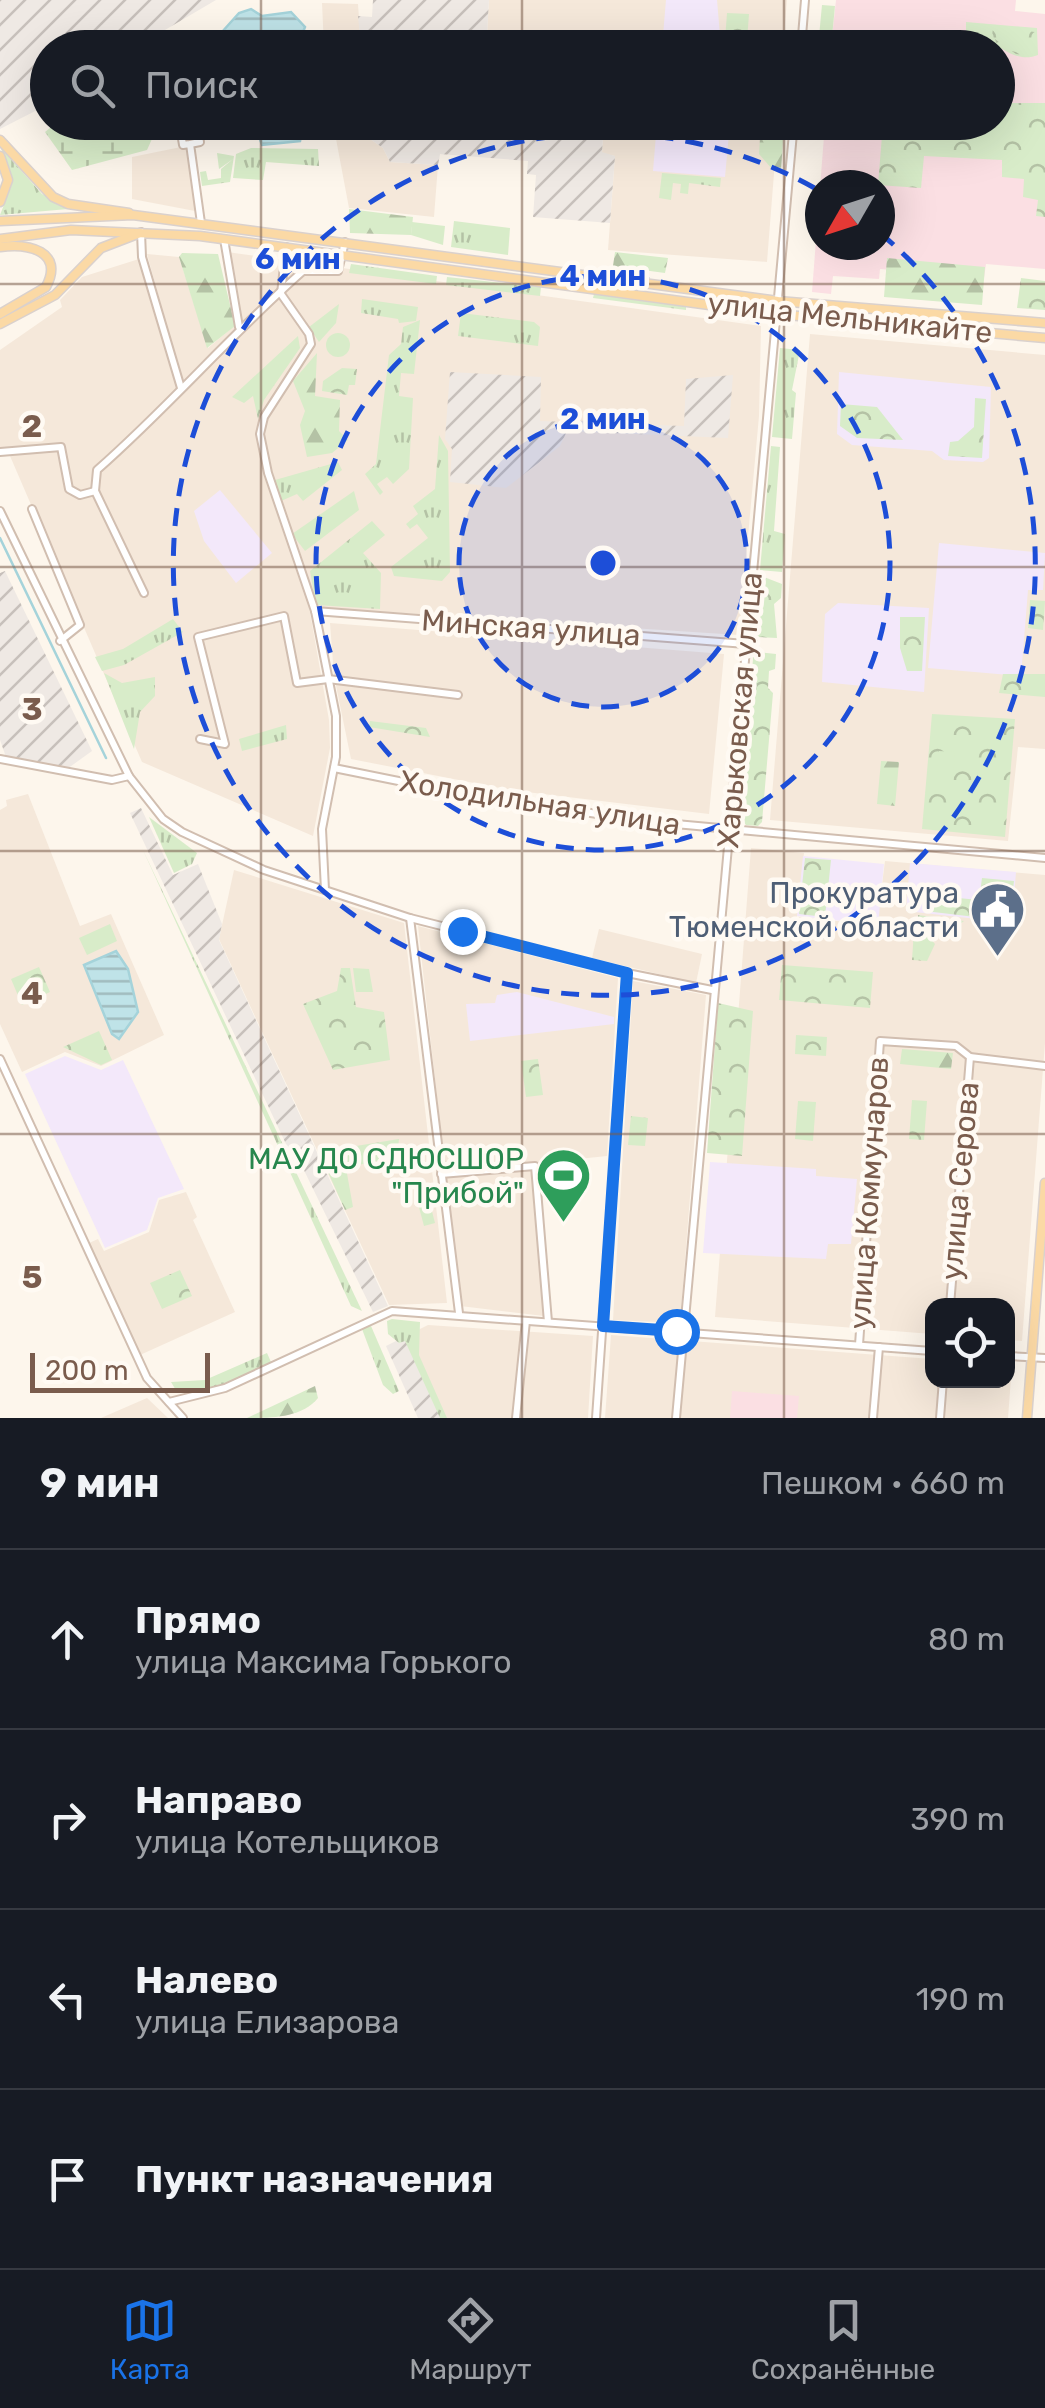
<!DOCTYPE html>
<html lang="ru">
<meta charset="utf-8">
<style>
body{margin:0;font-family:Rubik,sans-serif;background:#242831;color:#f1f3f6}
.controls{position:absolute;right:30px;bottom:30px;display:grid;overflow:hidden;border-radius:20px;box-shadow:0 10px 40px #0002}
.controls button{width:90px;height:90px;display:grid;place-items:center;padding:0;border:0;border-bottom:2px solid #363941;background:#171b24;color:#f1f3f6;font:50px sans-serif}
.compass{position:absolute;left:805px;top:170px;width:90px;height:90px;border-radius:50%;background:#171b24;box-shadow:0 10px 40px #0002;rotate:231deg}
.scale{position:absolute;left:30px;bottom:25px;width:180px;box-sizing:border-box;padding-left:10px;border:5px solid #7a5c4d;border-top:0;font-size:28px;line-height:35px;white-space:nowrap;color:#7a5c4d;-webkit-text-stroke:8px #fffaf3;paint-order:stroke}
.stop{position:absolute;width:30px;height:30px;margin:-22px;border:8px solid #1a73e8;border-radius:50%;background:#fff}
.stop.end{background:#1a73e8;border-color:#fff;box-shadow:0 2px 10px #0008}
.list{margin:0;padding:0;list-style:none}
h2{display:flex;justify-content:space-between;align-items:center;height:130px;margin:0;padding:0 40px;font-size:42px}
h2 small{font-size:32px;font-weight:400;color:#9ea1a6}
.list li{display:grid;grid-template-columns:65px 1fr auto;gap:30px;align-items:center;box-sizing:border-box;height:180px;padding:0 40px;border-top:2px solid #363941}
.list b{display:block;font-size:38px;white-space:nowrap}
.list p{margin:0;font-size:32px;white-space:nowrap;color:#9ea1a6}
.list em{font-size:32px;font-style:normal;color:#9ea1a6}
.icon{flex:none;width:55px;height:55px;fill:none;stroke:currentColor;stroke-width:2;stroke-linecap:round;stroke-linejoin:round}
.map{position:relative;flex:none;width:1045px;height:1418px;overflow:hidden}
.search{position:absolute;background:#171b24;box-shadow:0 10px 40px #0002;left:30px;right:30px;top:30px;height:110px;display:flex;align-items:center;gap:25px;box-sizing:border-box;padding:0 35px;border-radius:55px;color:#9ea1a6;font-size:38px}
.sheet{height:850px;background:#171b24}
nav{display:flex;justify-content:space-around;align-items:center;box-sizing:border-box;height:140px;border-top:2px solid #363941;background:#171b24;font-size:28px;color:#9ea1a6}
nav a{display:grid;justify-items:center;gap:5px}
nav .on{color:#1a73e8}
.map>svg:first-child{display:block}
.residential{fill:#f5e8da}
.industrial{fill:url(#industrial-furrows)}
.education{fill:#f3e8fa}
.medical{fill:#fbdfe3;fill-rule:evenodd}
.grass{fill:url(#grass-tufts)}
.forest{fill:url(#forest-firs)}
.wetland{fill:url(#wetland-marsh)}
.park{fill:url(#park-crowns)}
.pitch{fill:#d8ecc9}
.water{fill:url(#water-rules);stroke:#a5d3da;stroke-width:2.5}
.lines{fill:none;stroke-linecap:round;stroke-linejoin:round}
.stream{stroke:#a5d3da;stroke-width:2.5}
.minor-casing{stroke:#d1beb0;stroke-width:10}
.major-casing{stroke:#dad1cd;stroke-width:11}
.minor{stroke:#fff;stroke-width:6}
.major{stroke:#fbd9a5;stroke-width:8}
.route{stroke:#1a73e8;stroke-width:12}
.grid{fill:none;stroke:#7a5c4d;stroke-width:2.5;stroke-opacity:0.55}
.ring{fill:none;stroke:#1d4ed8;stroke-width:5;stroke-dasharray:18 12}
.labels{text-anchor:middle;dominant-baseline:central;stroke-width:9;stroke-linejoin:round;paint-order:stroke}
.street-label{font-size:30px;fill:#7a5c4d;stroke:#fffaf3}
.service-label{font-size:30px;fill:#4e5e75;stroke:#fffaf3;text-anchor:end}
.leisure-label{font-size:30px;fill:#27864d;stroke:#fffaf3;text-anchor:end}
.grid-label{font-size:32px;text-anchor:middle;font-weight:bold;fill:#7a5c4d;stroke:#fffaf3;stroke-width:9;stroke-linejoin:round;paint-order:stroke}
.centre{fill:#1d4ed8;stroke:#fffaf3;stroke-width:5}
.ring-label{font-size:30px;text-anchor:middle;font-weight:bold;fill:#1d4ed8;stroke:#fffaf3;stroke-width:9;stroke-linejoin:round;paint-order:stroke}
</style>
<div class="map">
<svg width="1045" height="1418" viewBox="0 0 1045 1418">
<defs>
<pattern id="industrial-furrows" width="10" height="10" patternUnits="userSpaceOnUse" patternTransform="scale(2.5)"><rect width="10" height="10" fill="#efe9e4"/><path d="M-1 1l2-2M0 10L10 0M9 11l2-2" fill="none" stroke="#c7c0bb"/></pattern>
<pattern id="grass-tufts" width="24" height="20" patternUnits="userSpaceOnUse" patternTransform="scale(2.5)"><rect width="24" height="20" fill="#d8ecc9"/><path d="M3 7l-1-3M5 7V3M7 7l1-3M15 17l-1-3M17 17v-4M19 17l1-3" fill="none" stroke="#b4c2a5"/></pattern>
<pattern id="forest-firs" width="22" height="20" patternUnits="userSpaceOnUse" patternTransform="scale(2.5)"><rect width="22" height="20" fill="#d8ecc9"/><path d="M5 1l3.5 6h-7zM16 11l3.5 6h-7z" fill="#b4c2a5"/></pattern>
<pattern id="wetland-marsh" width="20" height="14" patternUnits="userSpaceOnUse" patternTransform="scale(2.5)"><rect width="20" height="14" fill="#d8ecc9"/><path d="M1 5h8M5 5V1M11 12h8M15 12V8" fill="none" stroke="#b4c2a5"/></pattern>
<pattern id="park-crowns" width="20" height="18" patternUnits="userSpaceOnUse" patternTransform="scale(2.5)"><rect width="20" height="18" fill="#d8ecc9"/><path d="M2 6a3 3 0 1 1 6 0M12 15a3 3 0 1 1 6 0" fill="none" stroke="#b4c2a5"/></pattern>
<pattern id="water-rules" width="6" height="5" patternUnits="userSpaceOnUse" patternTransform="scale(2.5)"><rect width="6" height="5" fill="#bfe3e8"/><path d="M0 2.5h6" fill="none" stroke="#a0bbbe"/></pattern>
</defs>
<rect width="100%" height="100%" fill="#fdf6ec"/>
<g class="residential">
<polygon points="489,0 787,0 783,47 604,48 487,35"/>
<polygon points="322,3 358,4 361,47 324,47"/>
<polygon points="333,123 366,123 367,137 383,148 390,162 438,165 434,217 349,208"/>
<polygon points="604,123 778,123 767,262 608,250 615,156 602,153"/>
<polygon points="186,146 195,211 132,199 132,157"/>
<polygon points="227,252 761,326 759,416 739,635 309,607 329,720 330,748 313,836 142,762 7,449 0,449 0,350 62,307 60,300 82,277 139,259 174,374 179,371 147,254 179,257 208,348 240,321"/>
<polygon points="810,334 1045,355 1045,749 1018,747 1008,841 770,820"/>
<polygon points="330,623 724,654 709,814 510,790 351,759 334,676"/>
<polygon points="28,794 80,926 111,914 164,1035 101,1066 65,1052 22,1072 0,1024 0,810 7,806 6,800"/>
<polygon points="751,848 804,853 797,917 877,925 885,861 1045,875 1045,1043 1022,1341 1008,1340 1008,1306 932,1306 932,1334 715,1317"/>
<polygon points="234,870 404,923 447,1303 389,1305 219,939"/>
<polygon points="418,926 618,978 607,1156 530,1164 544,1316 460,1306"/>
<polygon points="599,929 702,954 696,983 592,958"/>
<polygon points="633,981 706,995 680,1323 613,1320"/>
<polygon points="186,1192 197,1217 193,1220 235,1312 140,1355 89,1243 98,1239 104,1251 149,1232 159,1200"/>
<polygon points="428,1325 593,1336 588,1418 443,1418 408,1335"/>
<polygon points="611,1335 932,1359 932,1380 1008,1380 1008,1364 1012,1365 1008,1418 605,1418"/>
<polygon points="147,1398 168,1418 101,1418"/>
</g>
<g class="industrial">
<polygon points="0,0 216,0 136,47 48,48 47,105 0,129"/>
<polygon points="373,0 489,0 487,35 604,47 361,47 358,16 372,17"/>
<polygon points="366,123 604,123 602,152 615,156 610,223 533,217 536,175 527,174 528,161 440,154 438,165 390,162 383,148 367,137"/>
<polygon points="450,372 541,377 540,421 684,426 686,379 733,375 728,438 567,431 560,446 506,488 450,482 452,449 445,439"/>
<polygon points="5,571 92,751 67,769 6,757 0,740 0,573"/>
<polygon points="141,808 173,875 198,864 222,924 219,940 388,1306 373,1312 299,1160 294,1161 130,813"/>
<polygon points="408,1335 443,1418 418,1418 386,1346"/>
</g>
<g class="education">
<polygon points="666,0 717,0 721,47 662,47"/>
<polygon points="657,123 730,123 725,177 653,171"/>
<polygon points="839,372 991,387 989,458 983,462 944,460 932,451 852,445 837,434"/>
<polygon points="220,490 272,553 236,583 204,541 194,511"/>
<polygon points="939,543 1045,553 1043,590 1028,590 1021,676 928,668"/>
<polygon points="838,603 929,608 924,692 822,682 825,614"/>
<polygon points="803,856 884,864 878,925 797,916"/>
<polygon points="910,863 1016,872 1012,923 906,911"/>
<polygon points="517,992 614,1017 614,1024 470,1041 466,1004 495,1003 497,995"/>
<polygon points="65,1056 101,1070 123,1060 184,1189 158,1198 147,1230 105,1248 25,1074"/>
<polygon points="710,1162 816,1169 816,1176 857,1179 851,1244 828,1244 826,1259 703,1253"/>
</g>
<g class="medical">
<path d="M 836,0 L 1016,0 L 1015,11 L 1045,14 L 1045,269 L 986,264 L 984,278 L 880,269 L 879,279 L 833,276 L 831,294 L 812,292 L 825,123 L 998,122 L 998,48 L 831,47 ZM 820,185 L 880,185 L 880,245 L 820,245 Z"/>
<polygon points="732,1391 799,1396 797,1418 730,1418"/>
</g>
<g class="grass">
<polygon points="822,5 835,6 831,47 818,47"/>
<path d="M 966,22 L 1037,28 L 1038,55 C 1011,66 993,35 966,33 Z"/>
<polygon points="1,148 42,194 68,209 0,215 12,184"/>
<polygon points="251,148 318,149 319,166 266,162 263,180 233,178 236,154"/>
<polygon points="217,153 234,156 230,182 202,186 200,172 206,171 208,180 221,178 221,169 233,159 219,169"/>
<polygon points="662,173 721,178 720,187 689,183 688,194 680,193 681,184 673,183 671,200 659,198"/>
<polygon points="454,221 510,228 508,255 451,247"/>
<polygon points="412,222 445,226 443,245 411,235"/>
<polygon points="351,264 437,276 436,284 349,273"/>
<polygon points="447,277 541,287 540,296 446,285"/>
<polygon points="594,294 686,306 686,310 593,298"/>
<polygon points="362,299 418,307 416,321 399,323 398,319 361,313"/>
<polygon points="339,304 336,323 319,342 309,327"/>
<polygon points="461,313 534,322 540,327 538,346 458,336"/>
<polygon points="420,320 414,374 401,373 399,396 413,398 409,469 393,484 387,477 377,484 383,492 380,495 365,474 376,464 389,355 401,344 403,327"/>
<polygon points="298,336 300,348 264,400 258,419 253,396 244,403 232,397"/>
<polygon points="780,348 800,350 792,390 796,393 792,439 772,437"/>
<polygon points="439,435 448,451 450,572 442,581 394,576 391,567 428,538 417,524 410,529 406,524 418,514 413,506 435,489"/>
<polygon points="771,446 780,447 774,531 785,534 782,572 760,570"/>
<polygon points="338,462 342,470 303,501 297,494 281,501 275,480"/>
<polygon points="354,491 359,510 305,551 292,534"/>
<polygon points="372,521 385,535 363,553 381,573 380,609 316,605 310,571"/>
<polygon points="173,619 183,632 124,665 102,671 95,657 123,649"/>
<polygon points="104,673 122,683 155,677 155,696 140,712 134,749"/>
<polygon points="286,725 287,739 242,751 239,739"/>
<polygon points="149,817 197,853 192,864 174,873"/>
<polygon points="142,848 362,1311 351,1306"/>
<polygon points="918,915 964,921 940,939 927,924 918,923"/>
<polygon points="914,930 924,931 935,944 927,961 912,960"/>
<polygon points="392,1319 420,1322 419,1355 447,1418 440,1418 405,1341 399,1343 388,1334 387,1321"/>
<polygon points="371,1326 399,1391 393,1394 383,1385 362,1329"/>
<polygon points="267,1353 271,1362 220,1387 177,1392 171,1382 205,1380"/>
</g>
<g class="forest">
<polygon points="761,123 784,123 781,172 772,169 759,154"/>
<polygon points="349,209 413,217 411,235 350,233"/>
<polygon points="615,252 668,258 665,273 613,266"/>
<polygon points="182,253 218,254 235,326 207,348 179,257"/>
<polygon points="887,258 985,267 982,305 884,297"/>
<polygon points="317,353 315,396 340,400 339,431 348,440 332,453 307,457 300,425 305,411 293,381"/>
<polygon points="881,761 899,762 895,806 877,804"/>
<polygon points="902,1049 953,1053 951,1069 900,1064"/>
<polygon points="399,1139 398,1148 380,1160 346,1168 353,1207 345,1210 319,1152"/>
<path d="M 315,1386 L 318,1398 C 302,1418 271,1418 247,1418 Z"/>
</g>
<polygon class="wetland" points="56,123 169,122 169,123 156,130 147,150 72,170 45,132"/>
<g class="park">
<polygon points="727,13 749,14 747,41 725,40"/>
<polygon points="993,27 1035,32 1033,56 1016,54 992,37"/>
<polygon points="998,103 1045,103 1045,217 1036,216 1038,200 1023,197 1024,179 1002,177 1002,160 924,156 921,188 878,185 883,123 998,122"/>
<polygon points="1021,278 1045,281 1045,310 1017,308"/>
<polygon points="342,368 357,369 355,385 349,385 347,395 322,391 323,381"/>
<polygon points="975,398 986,399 982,458 948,456 950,442 958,441 974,427"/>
<polygon points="841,404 877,407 903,440 857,438 840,426"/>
<polygon points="764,577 782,584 781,598 774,604 777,638 758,637 756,652 776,654 775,669 769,671 768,688 773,693 762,822 758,826 746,825 739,817 760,580"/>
<polygon points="1030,600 1045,601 1043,630 1028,628"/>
<polygon points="900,617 925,617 922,671 907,671 900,648"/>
<polygon points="1003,674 1045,674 1045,697 999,693"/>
<polygon points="932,714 1015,719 1005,837 922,829"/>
<polygon points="370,721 426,728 430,737 369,727"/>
<polygon points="805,858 831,860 825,917 799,914"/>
<polygon points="982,878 1014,881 1009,921 925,911 927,895 979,900"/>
<polygon points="782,965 873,972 870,1008 779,1000"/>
<polygon points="39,967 50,992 22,1005 11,979"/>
<polygon points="341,968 350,968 356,1007 384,1012 390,1060 333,1070 303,1004 337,991"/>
<polygon points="353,968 369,969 373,992 356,992"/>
<polygon points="718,1003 753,1011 742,1156 707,1153"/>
<polygon points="99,1031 112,1060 101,1065 63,1047"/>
<polygon points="796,1035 827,1037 826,1056 795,1054"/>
<polygon points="538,1059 543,1095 526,1097 521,1061"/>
<polygon points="912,1100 927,1101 924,1140 909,1139"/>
<polygon points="631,1116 648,1118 645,1146 628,1145"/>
<polygon points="180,1270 192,1296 162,1309 150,1283"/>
</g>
<g class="pitch">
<circle cx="338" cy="345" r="12"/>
<polygon points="939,751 955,752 952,795 935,794"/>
<polygon points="110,924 117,941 87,955 79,938"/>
<polygon points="798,1101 816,1102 813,1141 795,1139"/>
<polygon points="428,1196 435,1223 424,1226 417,1200"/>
</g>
<g class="water">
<polygon points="251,9 262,16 291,12 305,27 297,47 226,47 222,32 239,13"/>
<polygon points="263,123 304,123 300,141 262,145 257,131"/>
<polygon points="116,951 128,969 138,1012 119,1039 112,1034 84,965"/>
</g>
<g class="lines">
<polyline class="stream" points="0,538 106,758"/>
<defs>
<g id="minor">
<polyline points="801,48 805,0"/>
<polyline points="190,144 183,145 181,133 198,131 200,142 190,144 201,223"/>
<polyline points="141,232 142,257 181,388"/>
<polyline points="224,239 239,327"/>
<polyline points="286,247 281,294 309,334 311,344 264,417 260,434 268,473 315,611 336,716 336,757 322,829 325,890"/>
<polyline points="0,452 61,447 69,489 80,495 95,491 144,593"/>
<path d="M 95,491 L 97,470 C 169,407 230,335 303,271 L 338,271 L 345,242"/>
<polyline points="32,509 80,625 60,641"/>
<polyline points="0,511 129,776 163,819 182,832 264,870 410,918 627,973 712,990"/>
<polyline points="315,611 746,644"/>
<polyline points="200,739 225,744 198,637 284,616 297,683 328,679 458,695"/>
<polyline points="0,759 112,780 129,776"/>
<polyline points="334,768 453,792 643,821 1045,858"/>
<polyline points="410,918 459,1313"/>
<polyline points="0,1059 147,1378 183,1418"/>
<polyline points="441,1174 535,1166 548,1322"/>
<polyline points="950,1306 970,1057"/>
<polyline points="859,1345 880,1041 956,1046 970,1057 1045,1066"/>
<polyline points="1008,1356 1045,1358"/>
<polyline points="169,1402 225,1388 392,1311 932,1351"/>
<polyline points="516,1418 526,1321"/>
<polyline points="596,1418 627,973"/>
<polyline points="676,1418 794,122"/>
<polyline points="873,1418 879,1347"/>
<polyline points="940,1418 943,1380"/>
</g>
<g id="major">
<polyline points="0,140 53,197 68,204 129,213"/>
<polyline points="0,156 8,180 0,202"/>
<polyline points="0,221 133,215 778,301 1045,323"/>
<polyline points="0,239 71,230 200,236 776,314 1045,338"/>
<path d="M 0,247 C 28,243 65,251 46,287 L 0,314"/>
<polyline points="0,324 55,295 101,248 140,233"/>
<polyline points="1027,1418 1045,1183"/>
</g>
</defs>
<use href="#minor" class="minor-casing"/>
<use href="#major" class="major-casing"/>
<use href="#minor" class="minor"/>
<use href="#major" class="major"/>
</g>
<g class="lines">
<polyline class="route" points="462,931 627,973 603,1326 676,1331"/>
</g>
<path class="grid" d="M 261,0 L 261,48M 522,0 L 522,48M 784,0 L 784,48M 261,122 L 261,1418M 522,122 L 522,1418M 784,122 L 784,1418M 0,284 L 1045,284M 0,567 L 1045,567M 0,851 L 1045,851M 0,1134 L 1045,1134"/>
<circle cx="603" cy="563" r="144" fill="#1d4ed8" fill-opacity=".12"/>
<g class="ring">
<circle cx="603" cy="563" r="144"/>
<circle cx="603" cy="563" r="287"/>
<path d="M880 233A431 431 0 1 1 818 190"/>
</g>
<defs>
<symbol id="civic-pin" viewBox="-11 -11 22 30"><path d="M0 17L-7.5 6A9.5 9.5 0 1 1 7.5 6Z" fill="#5c6f8a" stroke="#fffaf3"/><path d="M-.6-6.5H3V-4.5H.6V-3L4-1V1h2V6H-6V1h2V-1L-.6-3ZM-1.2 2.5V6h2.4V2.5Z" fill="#fff"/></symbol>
<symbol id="stadium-pin" viewBox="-11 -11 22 30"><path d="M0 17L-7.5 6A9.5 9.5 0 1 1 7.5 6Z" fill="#2e9e5b" stroke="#fffaf3"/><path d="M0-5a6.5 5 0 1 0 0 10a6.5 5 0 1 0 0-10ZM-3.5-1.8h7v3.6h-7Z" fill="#fff"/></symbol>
</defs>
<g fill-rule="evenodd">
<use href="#civic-pin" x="966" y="878" width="63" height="86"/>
<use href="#stadium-pin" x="532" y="1144" width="63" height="86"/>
</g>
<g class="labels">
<g class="street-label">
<text transform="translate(850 318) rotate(6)">улица Мельникайте</text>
<text transform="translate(531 628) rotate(4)">Минская улица</text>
<text transform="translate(740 710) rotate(-85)">Харьковская улица</text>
<text transform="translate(540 803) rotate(9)">Холодильная улица</text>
<text transform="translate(960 1181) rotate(-85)">улица Серова</text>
<text transform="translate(869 1193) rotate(-86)">улица Коммунаров</text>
</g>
<g class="service-label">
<text x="959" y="893">Прокуратура<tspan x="959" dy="34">Тюменской области</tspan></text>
</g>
<g class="leisure-label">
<text x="524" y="1159">МАУ ДО СДЮСШОР<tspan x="524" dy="34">"Прибой"</tspan></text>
</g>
</g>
<g class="grid-label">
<text x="32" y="437">2</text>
<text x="32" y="720">3</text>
<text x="32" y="1004">4</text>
<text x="32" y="1288">5</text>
</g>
<circle cx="603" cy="563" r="15" class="centre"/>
<g class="ring-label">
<text x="298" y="269">6 мин</text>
<text x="603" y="286">4 мин</text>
<text x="603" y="429">2 мин</text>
</g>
</svg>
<div class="controls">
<button><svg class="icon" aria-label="locate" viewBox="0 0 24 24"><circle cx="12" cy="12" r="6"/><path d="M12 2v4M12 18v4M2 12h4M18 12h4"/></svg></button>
</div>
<svg class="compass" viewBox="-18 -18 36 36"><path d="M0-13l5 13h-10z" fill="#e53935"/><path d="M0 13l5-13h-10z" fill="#9ea1a6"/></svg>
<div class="scale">200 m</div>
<div class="stop" style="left:676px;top:1331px"></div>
<div class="stop end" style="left:462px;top:931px"></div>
<div class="search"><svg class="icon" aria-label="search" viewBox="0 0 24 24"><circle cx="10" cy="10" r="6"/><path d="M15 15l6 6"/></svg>Поиск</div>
</div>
<section class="sheet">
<h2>9 мин<small>Пешком · 660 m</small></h2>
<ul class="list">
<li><svg class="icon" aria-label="ahead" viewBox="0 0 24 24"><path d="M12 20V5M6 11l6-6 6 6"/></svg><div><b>Прямо</b><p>улица Максима Горького</p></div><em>80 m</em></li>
<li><svg class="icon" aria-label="right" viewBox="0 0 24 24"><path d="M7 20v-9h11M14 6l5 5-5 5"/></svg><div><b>Направо</b><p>улица Котельщиков</p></div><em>390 m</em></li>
<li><svg class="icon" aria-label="left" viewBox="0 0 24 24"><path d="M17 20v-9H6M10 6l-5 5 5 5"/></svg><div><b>Налево</b><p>улица Елизарова</p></div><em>190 m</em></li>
<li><svg class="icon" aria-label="arrive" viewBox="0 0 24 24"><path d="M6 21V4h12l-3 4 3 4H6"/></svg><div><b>Пункт назначения</b></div></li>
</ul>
</section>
<nav>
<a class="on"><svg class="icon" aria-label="map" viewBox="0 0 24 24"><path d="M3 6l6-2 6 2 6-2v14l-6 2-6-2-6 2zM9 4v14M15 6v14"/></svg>Карта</a>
<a><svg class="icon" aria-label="directions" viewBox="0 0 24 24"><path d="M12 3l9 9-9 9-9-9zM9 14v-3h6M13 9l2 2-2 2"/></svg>Маршрут</a>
<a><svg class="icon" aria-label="saved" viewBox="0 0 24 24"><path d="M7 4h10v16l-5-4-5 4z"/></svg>Сохранённые</a>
</nav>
